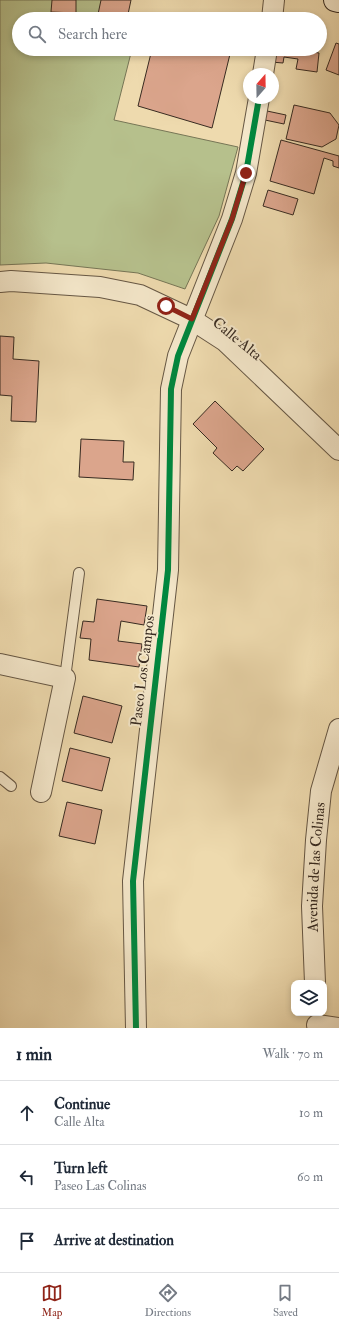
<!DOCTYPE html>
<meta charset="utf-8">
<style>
body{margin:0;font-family:"IM FELL Double Pica",serif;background:#f6f6f7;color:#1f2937}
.controls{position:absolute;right:12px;bottom:12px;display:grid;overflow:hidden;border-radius:8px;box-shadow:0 2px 6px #0003}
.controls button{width:36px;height:36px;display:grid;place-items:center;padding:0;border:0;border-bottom:1px solid #e0e1e3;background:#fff;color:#1f2937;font:20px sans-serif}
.compass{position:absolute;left:243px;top:68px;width:36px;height:36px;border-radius:50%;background:#fff;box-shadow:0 2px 6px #0003;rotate:20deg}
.stop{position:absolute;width:12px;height:12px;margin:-9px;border:3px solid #8f2418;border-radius:50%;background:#fff}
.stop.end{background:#8f2418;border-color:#fff;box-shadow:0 1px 4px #0008}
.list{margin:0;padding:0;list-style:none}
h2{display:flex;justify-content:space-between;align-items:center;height:52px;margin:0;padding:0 16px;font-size:17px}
h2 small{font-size:13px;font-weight:400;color:#747a83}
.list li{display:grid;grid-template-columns:26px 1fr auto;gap:12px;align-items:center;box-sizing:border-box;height:64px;padding:0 16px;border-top:1px solid #e0e1e3}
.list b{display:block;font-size:15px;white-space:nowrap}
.list p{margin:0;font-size:13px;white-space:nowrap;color:#747a83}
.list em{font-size:13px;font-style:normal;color:#747a83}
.icon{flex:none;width:22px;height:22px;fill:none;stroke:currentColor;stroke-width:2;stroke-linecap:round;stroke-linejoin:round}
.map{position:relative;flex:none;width:339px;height:1028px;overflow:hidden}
.search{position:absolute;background:#fff;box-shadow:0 2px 6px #0003;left:12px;right:12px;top:12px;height:44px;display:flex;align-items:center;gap:10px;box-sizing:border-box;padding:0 14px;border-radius:22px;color:#747a83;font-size:15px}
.sheet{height:244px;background:#fff}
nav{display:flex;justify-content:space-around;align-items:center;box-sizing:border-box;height:56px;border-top:1px solid #e0e1e3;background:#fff;font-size:11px;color:#747a83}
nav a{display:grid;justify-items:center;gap:2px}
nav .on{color:#8f2418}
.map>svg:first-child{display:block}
.green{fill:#b6c08c;stroke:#777656}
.building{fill:#dba58c;stroke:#382b21}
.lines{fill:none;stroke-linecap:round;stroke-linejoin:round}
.lane-casing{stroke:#665744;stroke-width:12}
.street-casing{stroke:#665744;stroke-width:22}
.secondary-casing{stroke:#382b21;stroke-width:24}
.lane{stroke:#f4e7ca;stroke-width:10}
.street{stroke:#f4e7ca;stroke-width:20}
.secondary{stroke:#f4e7ca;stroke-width:22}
.cycleway-casing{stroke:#f4e7ca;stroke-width:8}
.cycleway{stroke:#00873e;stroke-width:6}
.route{stroke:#8f2418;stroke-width:5}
.labels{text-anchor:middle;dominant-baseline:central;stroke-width:4;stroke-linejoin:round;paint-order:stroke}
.street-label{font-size:15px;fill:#382b21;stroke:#f4e7ca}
</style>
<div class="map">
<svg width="339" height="1028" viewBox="0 0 339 1028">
<rect width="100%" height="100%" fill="#eedaae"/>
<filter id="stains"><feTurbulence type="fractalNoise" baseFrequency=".005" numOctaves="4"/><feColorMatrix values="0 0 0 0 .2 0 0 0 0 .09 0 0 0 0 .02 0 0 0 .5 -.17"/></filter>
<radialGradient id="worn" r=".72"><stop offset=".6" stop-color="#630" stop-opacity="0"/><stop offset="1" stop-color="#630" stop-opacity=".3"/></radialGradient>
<polygon class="green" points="0,0 118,0 116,19 19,19 19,49 132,49 114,120 238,147 219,216 185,289 138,273 46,263 0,265"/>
<g class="building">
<polygon points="52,0 76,0 76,13 51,12"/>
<polygon points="101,0 131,0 127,19 97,19"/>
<polygon points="336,43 339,44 339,75 326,70"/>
<polygon points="152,49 226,49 231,50 212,128 138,106"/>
<polygon points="272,49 307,49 307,51 319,53 317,72 296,69 298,59 284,57 283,63 271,62"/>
<polygon points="294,105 330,113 339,125 336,139 322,147 286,139"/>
<polygon points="267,111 286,115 284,124 265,120"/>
<polygon points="281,140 339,156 339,168 333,166 333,161 324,158 314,194 270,181"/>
<polygon points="268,190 298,199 293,215 263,206"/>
<polygon points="0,336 14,337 13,359 39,361 36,422 11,421 12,396 0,395"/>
<polygon points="215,401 264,449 243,471 237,466 232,471 213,453 217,448 193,424"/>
<polygon points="81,439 124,441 123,462 134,462 133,480 79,477"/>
<polygon points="97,599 147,606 144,625 121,621 118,641 142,644 139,667 89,660 91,639 80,638 83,621 94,622"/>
<polygon points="83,696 122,706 112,743 74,733"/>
<polygon points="70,748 110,758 102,791 62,781"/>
<polygon points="67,802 102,810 95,844 59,836"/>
</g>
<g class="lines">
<defs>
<g id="lane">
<polyline points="65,678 79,573"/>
<polyline points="0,777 11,786"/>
</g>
<g id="street">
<polyline points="272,19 274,0"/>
<polyline points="263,74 267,49"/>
<polyline points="0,282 11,281 100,287 140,295 191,319 225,341 339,450"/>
<polyline points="0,664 65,678 41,792"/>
<path id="s1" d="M 315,983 L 312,906 L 316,840 L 321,791 L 339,729"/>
<polyline points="317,1025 339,1028"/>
<polyline points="136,1028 133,881 168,570 171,389 178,356 232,219 246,173 259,98"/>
</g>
<polyline id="secondary" points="335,0 339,1"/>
</defs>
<use href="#lane" class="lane-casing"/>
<use href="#street" class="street-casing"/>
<use href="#secondary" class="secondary-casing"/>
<use href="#lane" class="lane"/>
<use href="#street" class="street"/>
<use href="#secondary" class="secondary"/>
<defs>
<polyline id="cycleway" points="136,1028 133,881 168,570 171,389 178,356 232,219 246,173 259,98"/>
</defs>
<use href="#cycleway" class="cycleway-casing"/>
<use href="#cycleway" class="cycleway"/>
</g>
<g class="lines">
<polyline class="route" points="166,306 192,319 232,219 246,173"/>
</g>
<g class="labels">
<g class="street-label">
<text transform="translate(237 339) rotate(39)">Calle Alta</text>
<text transform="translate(143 671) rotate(-83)">Paseo Los Campos</text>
<text stroke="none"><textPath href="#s1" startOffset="116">Avenida de las Colinas</textPath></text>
</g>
</g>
<rect width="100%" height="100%" filter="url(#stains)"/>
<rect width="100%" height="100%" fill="url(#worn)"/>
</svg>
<div class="controls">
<button><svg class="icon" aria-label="layers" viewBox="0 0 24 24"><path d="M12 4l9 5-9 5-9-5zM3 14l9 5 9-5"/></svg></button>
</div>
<svg class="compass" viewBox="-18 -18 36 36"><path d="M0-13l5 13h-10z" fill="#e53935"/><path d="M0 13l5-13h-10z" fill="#747a83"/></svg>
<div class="stop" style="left:166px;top:306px"></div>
<div class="stop end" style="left:246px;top:173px"></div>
<div class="search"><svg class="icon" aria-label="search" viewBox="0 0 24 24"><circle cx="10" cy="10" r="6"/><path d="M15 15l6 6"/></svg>Search here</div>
</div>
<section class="sheet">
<h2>1 min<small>Walk · 70 m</small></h2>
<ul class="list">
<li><svg class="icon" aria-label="ahead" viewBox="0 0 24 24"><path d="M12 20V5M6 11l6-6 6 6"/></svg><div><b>Continue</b><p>Calle Alta</p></div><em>10 m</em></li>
<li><svg class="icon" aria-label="left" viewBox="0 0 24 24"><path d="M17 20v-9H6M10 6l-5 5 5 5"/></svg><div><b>Turn left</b><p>Paseo Las Colinas</p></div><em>60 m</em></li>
<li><svg class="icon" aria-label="arrive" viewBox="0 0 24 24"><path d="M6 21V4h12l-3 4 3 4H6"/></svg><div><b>Arrive at destination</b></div></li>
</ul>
</section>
<nav>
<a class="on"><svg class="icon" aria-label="map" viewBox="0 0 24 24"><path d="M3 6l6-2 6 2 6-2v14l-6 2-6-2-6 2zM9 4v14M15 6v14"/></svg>Map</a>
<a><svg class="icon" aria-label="directions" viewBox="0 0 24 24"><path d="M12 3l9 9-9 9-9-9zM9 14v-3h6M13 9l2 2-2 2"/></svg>Directions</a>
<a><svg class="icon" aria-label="saved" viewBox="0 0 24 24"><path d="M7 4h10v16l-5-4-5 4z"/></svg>Saved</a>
</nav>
